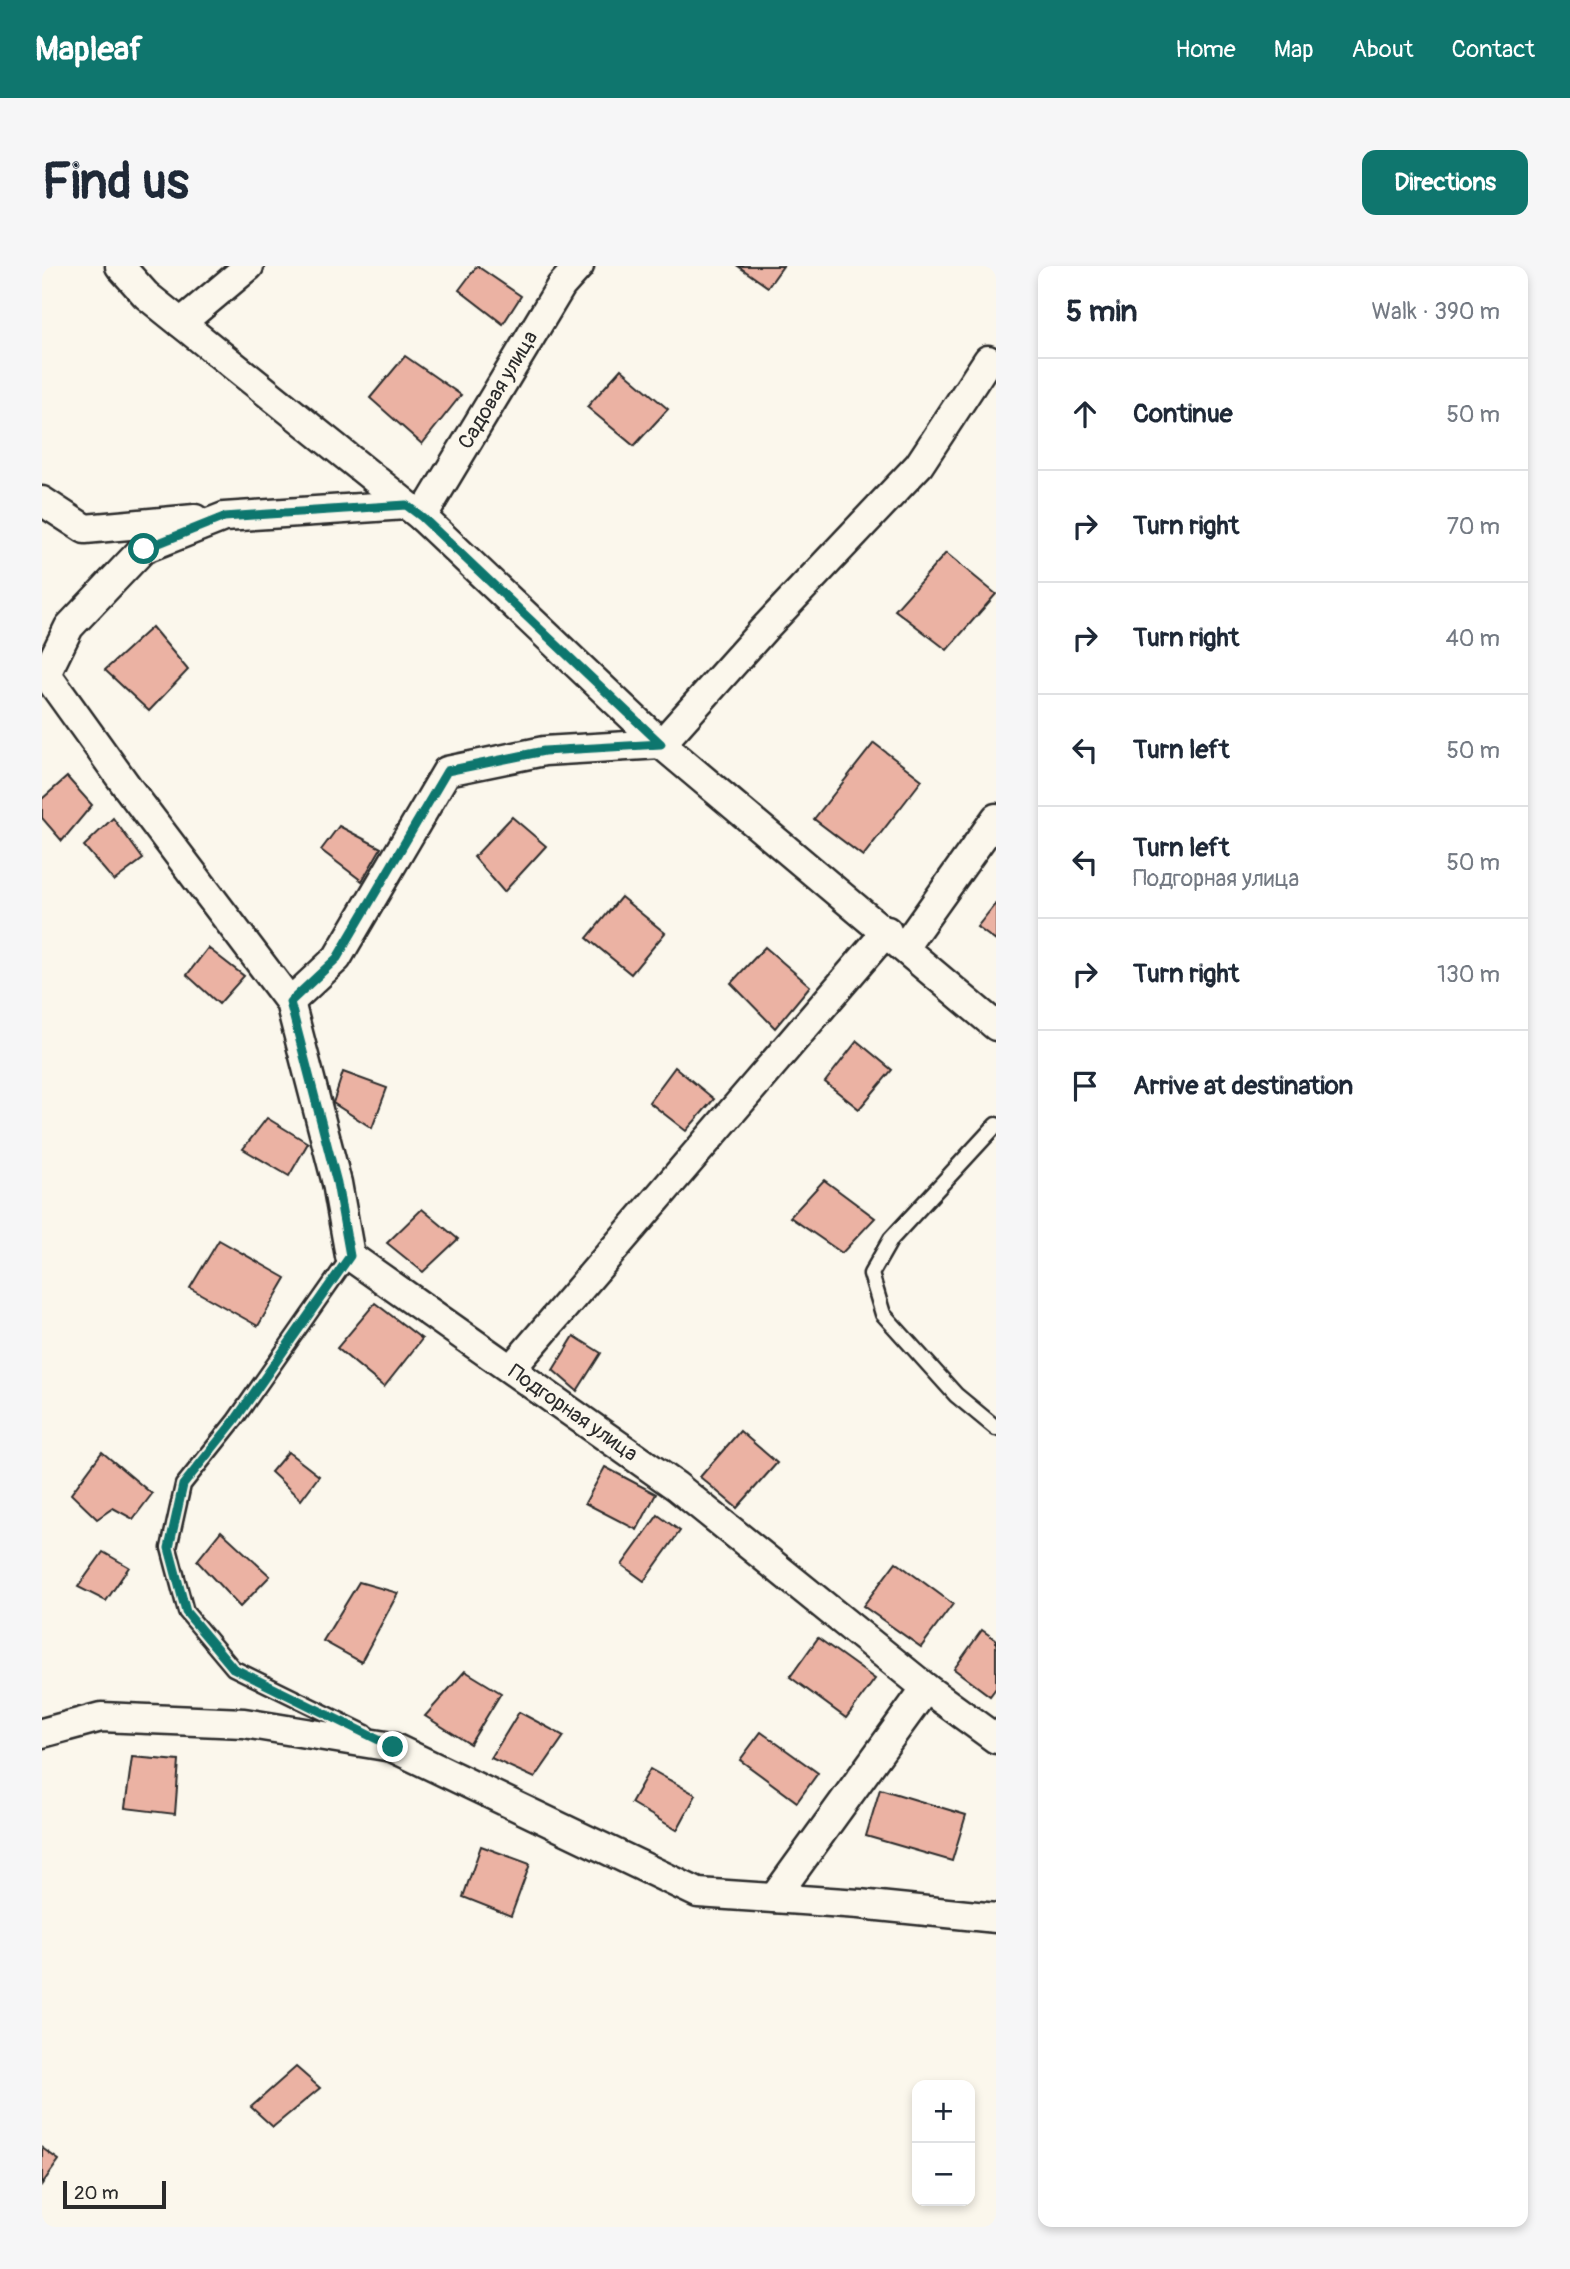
<!DOCTYPE html>
<meta charset="utf-8">
<style>
body{margin:0;font-family:Pangolin,sans-serif;background:#f6f6f7;color:#1f2937}
.controls{position:absolute;right:21px;bottom:21px;display:grid;overflow:hidden;border-radius:14px;box-shadow:0 4px 10px #0003}
.controls button{width:63px;height:63px;display:grid;place-items:center;padding:0;border:0;border-bottom:2px solid #e0e1e3;background:#fff;color:#1f2937;font:35px sans-serif}
.scale{position:absolute;left:21px;bottom:18px;width:103px;box-sizing:border-box;padding-left:7px;border:4px solid #2b2b2b;border-top:0;font-size:19px;line-height:24px;white-space:nowrap;color:#2b2b2b;-webkit-text-stroke:5px #fbf7ec;paint-order:stroke}
.stop{position:absolute;width:21px;height:21px;margin:-16px;border:5px solid #0f766e;border-radius:50%;background:#fff}
.stop.end{background:#0f766e;border-color:#fff;box-shadow:0 2px 7px #0008}
.list{margin:0;padding:0;list-style:none}
h2{display:flex;justify-content:space-between;align-items:center;height:91px;margin:0;padding:0 28px;font-size:30px}
h2 small{font-size:23px;font-weight:400;color:#747a83}
.list li{display:grid;grid-template-columns:46px 1fr auto;gap:21px;align-items:center;box-sizing:border-box;height:112px;padding:0 28px;border-top:2px solid #e0e1e3}
.list b{display:block;font-size:26px;white-space:nowrap}
.list p{margin:0;font-size:23px;white-space:nowrap;color:#747a83}
.list em{font-size:23px;font-style:normal;color:#747a83}
.icon{flex:none;width:38px;height:38px;fill:none;stroke:currentColor;stroke-width:2;stroke-linecap:round;stroke-linejoin:round}
.map{position:relative;flex:none;width:954px;height:1961px;overflow:hidden;border-radius:14px}
header{display:flex;align-items:center;gap:42px;box-sizing:border-box;height:98px;padding:0 35px;background:#0f766e;color:#fff}
header strong{font-size:33px}
nav{display:flex;gap:38px;margin-inline-start:auto;font-size:24px}
.intro{display:flex;align-items:center;justify-content:space-between;box-sizing:border-box;height:168px;padding:0 42px}
h1{margin:0;font-size:49px}
.button{padding:18px 32px;border-radius:14px;background:#0f766e;color:#fff;font-size:24px;font-weight:700}
main{display:flex;gap:42px;padding:0 42px}
aside{flex:1;background:#fff;border-radius:14px;box-shadow:0 4px 10px #0003}
.map>svg:first-child{display:block}
.building{fill:#ebb2a3;stroke:#2b2b2b;stroke-width:2}
.lines{fill:none;stroke-linecap:round;stroke-linejoin:round}
.lane-casing{stroke:#2b2b2b;stroke-width:19}
.street-casing{stroke:#2b2b2b;stroke-width:33}
.lane{stroke:#fbf7ec;stroke-width:14}
.street{stroke:#fbf7ec;stroke-width:28}
.route{stroke:#0f766e;stroke-width:9}
.labels{text-anchor:middle;dominant-baseline:central;stroke-width:6;stroke-linejoin:round;paint-order:stroke}
.street-label{font-size:21px;fill:#2b2b2b;stroke:#fbf7ec}
</style>
<header>
<strong>Mapleaf</strong>
<nav><a>Home</a><a>Map</a><a>About</a><a>Contact</a></nav>
</header>
<div class="intro"><h1>Find us</h1><a class="button">Directions</a></div>
<main>
<div class="map">
<svg width="954" height="1961" viewBox="0 0 954 1961">
<rect width="100%" height="100%" fill="#fbf7ec"/>
<filter id="ink" filterUnits="userSpaceOnUse"><feTurbulence type="fractalNoise" baseFrequency=".0143" numOctaves="2"/><feDisplacementMap in="SourceGraphic" scale="14" xChannelSelector="R" yChannelSelector="G"/><feConvolveMatrix kernelMatrix="1 2 1 2 8 2 1 2 1" color-interpolation-filters="sRGB"/></filter>
<g filter="url(#ink)">
<g class="building">
<polygon points="435,0 479,30 461,58 417,24"/>
<polygon points="696,0 741,0 726,21"/>
<polygon points="363,90 419,129 380,178 328,132"/>
<polygon points="579,103 626,143 592,180 545,141"/>
<polygon points="904,287 954,328 905,384 853,344"/>
<polygon points="110,361 146,404 107,445 63,404"/>
<polygon points="832,477 880,514 821,590 772,553"/>
<polygon points="25,511 50,539 20,575 0,552 0,533"/>
<polygon points="470,551 504,580 462,626 432,591"/>
<polygon points="71,552 101,593 72,615 42,580"/>
<polygon points="297,560 339,582 320,615 279,584"/>
<polygon points="579,631 623,667 589,708 545,672"/>
<polygon points="954,637 954,675 935,661"/>
<polygon points="723,681 768,720 733,762 689,717"/>
<polygon points="166,682 202,710 177,738 145,709"/>
<polygon points="815,775 850,804 817,843 783,816"/>
<polygon points="633,801 672,833 644,865 607,836"/>
<polygon points="301,806 345,822 330,862 291,837"/>
<polygon points="225,852 266,877 247,910 201,883"/>
<polygon points="782,914 833,952 800,987 748,951"/>
<polygon points="380,943 416,973 381,1006 345,977"/>
<polygon points="177,974 244,1012 216,1060 148,1022"/>
<polygon points="333,1037 380,1073 342,1121 295,1082"/>
<polygon points="532,1070 559,1087 535,1125 511,1104"/>
<polygon points="698,1165 735,1197 695,1242 658,1211"/>
<polygon points="60,1186 110,1228 91,1253 71,1242 55,1253 29,1228"/>
<polygon points="246,1186 277,1210 259,1234 229,1206"/>
<polygon points="563,1201 614,1228 595,1264 543,1237"/>
<polygon points="616,1249 638,1265 602,1315 580,1299"/>
<polygon points="179,1265 228,1310 198,1341 155,1295"/>
<polygon points="61,1286 87,1301 64,1335 36,1321"/>
<polygon points="854,1296 911,1338 879,1381 821,1340"/>
<polygon points="317,1316 356,1327 319,1396 281,1375"/>
<polygon points="940,1364 954,1374 954,1422 948,1430 912,1403"/>
<polygon points="776,1372 833,1413 804,1452 748,1411"/>
<polygon points="423,1405 459,1427 428,1478 383,1450"/>
<polygon points="477,1446 522,1470 493,1512 449,1492"/>
<polygon points="719,1466 776,1507 755,1536 698,1494"/>
<polygon points="90,1491 137,1495 133,1548 83,1542"/>
<polygon points="608,1503 654,1529 635,1564 589,1537"/>
<polygon points="838,1523 924,1549 910,1595 824,1570"/>
<polygon points="439,1580 488,1598 469,1650 421,1631"/>
<polygon points="254,1801 278,1822 231,1861 209,1841"/>
<polygon points="0,1882 17,1894 0,1918"/>
</g>
<g class="lines">
<defs>
<g id="lane">
<polyline points="954,859 849,973 829,1008 841,1048 914,1129 954,1162"/>
<polyline points="308,990 193,1154 141,1219 127,1282 144,1346 191,1402 324,1467"/>
</g>
<g id="street">
<polyline points="78,0 104,29 380,251 619,478 954,760"/>
<polyline points="139,57 207,0"/>
<polyline points="0,235 43,263 153,253"/>
<polyline points="364,239 182,251 101,283 27,361 4,408 86,522 248,736 295,917 308,990 634,1220 884,1422 954,1473"/>
<polyline points="380,251 519,20 537,0"/>
<polyline points="863,680 954,552"/>
<polyline points="248,736 295,692 405,505 502,485 619,478 722,363 877,199 946,94"/>
<polyline points="469,1103 845,665"/>
<polyline points="0,1467 59,1451 202,1457 350,1481 656,1627 817,1638 954,1652"/>
<polyline points="732,1632 884,1422"/>
</g>
</defs>
<use href="#lane" class="lane-casing"/>
<use href="#street" class="street-casing"/>
<use href="#lane" class="lane"/>
<use href="#street" class="street"/>
</g>
</g>
<g class="lines" filter="url(#ink)">
<polyline class="route" points="102,283 182,251 364,239 380,251 619,478 502,485 405,505 295,692 248,736 295,917 308,990 193,1154 141,1219 127,1282 144,1346 191,1402 351,1481"/>
</g>
<g class="labels">
<g class="street-label">
<text transform="translate(456 124) rotate(-59)">Садовая улица</text>
<text transform="translate(531 1147) rotate(35)">Подгорная улица</text>
</g>
</g>
</svg>
<div class="controls">
<button>+</button>
<button>−</button>
</div>
<div class="scale">20 m</div>
<div class="stop" style="left:102px;top:283px"></div>
<div class="stop end" style="left:351px;top:1481px"></div>
</div>
<aside>
<h2>5 min<small>Walk · 390 m</small></h2>
<ul class="list">
<li><svg class="icon" aria-label="ahead" viewBox="0 0 24 24"><path d="M12 20V5M6 11l6-6 6 6"/></svg><div><b>Continue</b></div><em>50 m</em></li>
<li><svg class="icon" aria-label="right" viewBox="0 0 24 24"><path d="M7 20v-9h11M14 6l5 5-5 5"/></svg><div><b>Turn right</b></div><em>70 m</em></li>
<li><svg class="icon" aria-label="right" viewBox="0 0 24 24"><path d="M7 20v-9h11M14 6l5 5-5 5"/></svg><div><b>Turn right</b></div><em>40 m</em></li>
<li><svg class="icon" aria-label="left" viewBox="0 0 24 24"><path d="M17 20v-9H6M10 6l-5 5 5 5"/></svg><div><b>Turn left</b></div><em>50 m</em></li>
<li><svg class="icon" aria-label="left" viewBox="0 0 24 24"><path d="M17 20v-9H6M10 6l-5 5 5 5"/></svg><div><b>Turn left</b><p>Подгорная улица</p></div><em>50 m</em></li>
<li><svg class="icon" aria-label="right" viewBox="0 0 24 24"><path d="M7 20v-9h11M14 6l5 5-5 5"/></svg><div><b>Turn right</b></div><em>130 m</em></li>
<li><svg class="icon" aria-label="arrive" viewBox="0 0 24 24"><path d="M6 21V4h12l-3 4 3 4H6"/></svg><div><b>Arrive at destination</b></div></li>
</ul>
</aside>
</main>
